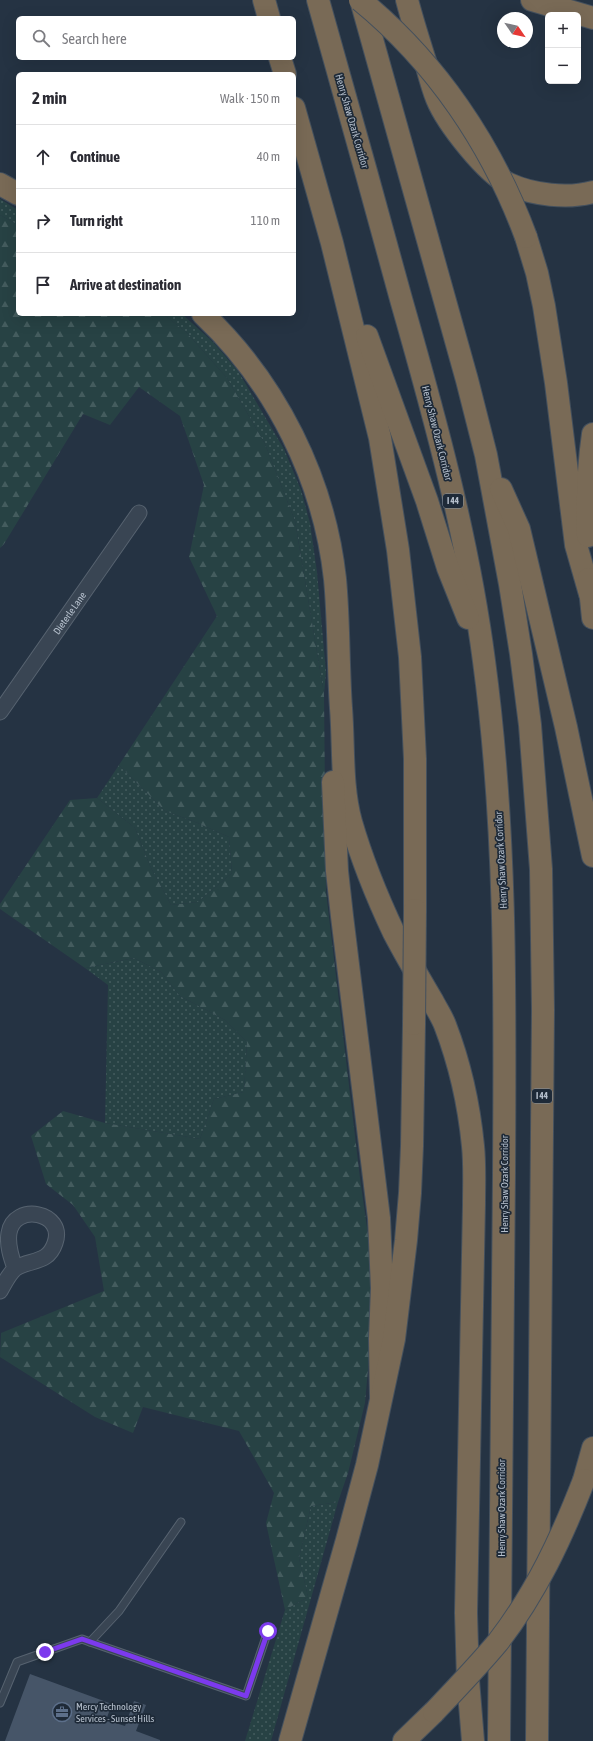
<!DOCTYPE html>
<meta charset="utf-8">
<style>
body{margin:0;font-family:"Asap Condensed",sans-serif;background:#f7f7f7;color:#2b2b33}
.controls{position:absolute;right:12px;top:12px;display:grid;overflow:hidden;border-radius:6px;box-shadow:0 4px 16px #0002}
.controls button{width:36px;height:36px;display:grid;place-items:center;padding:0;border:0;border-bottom:1px solid #e1e1e2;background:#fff;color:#2b2b33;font:20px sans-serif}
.compass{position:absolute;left:497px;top:12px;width:36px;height:36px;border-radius:50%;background:#fff;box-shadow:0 4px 16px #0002;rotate:124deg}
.stop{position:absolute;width:12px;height:12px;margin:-9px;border:3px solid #7c3aed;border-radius:50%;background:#fff}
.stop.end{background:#7c3aed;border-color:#fff;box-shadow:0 1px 4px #0008}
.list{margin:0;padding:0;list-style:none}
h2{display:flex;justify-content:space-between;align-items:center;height:52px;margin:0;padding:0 16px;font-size:17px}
h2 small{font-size:13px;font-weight:400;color:#7c7c81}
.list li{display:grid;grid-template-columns:26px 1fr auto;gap:12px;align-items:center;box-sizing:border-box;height:64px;padding:0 16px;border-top:1px solid #e1e1e2}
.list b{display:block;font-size:15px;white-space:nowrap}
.list em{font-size:13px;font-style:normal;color:#7c7c81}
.icon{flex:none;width:22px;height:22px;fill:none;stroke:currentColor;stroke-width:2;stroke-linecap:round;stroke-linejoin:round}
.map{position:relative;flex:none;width:593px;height:1741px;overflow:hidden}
.search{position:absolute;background:#fff;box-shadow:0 4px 16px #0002;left:16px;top:16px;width:280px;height:44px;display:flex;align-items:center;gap:10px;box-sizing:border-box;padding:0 14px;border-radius:6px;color:#7c7c81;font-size:15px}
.panel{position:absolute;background:#fff;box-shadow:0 4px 16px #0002;left:16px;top:72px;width:280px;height:244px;border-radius:6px}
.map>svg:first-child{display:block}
.grass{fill:url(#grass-dots)}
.forest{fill:url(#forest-firs)}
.building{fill:#465568}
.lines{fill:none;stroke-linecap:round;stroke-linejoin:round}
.service-casing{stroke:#576370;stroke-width:9}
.minor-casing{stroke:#576370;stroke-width:17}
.motorway-casing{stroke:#44505d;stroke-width:24}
.service{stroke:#394553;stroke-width:7}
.minor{stroke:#394553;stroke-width:15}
.motorway{stroke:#796a56;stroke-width:22}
.motorway-bridge-casing{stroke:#44505d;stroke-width:24;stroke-linecap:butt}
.motorway-bridge{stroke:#796a56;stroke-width:22}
.route{stroke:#7c3aed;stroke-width:5}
.labels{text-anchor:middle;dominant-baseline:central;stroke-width:3.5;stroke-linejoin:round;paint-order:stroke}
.shield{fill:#1e2a38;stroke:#8893a0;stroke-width:1}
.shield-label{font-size:9px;font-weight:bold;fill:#b6c0cd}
.street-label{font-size:10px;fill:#b6c0cd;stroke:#1e2a38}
.poi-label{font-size:10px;fill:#b6c0cd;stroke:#1e2a38;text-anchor:start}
</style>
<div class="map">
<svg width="593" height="1741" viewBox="0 0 593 1741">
<defs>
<pattern id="grass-dots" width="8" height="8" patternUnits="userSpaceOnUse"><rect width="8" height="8" fill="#274244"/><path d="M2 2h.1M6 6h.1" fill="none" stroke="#445c5e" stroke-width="1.8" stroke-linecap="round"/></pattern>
<pattern id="forest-firs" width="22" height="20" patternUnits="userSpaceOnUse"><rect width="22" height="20" fill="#274244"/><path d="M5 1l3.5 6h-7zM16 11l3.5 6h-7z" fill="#445c5e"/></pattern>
</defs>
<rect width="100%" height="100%" fill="#253343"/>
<g class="grass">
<polygon points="0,199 18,210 18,225 0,215"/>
<polygon points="163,314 182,314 213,342 238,371 284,449 301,490 310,523 317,572 326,672 324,694 295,521 265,444 227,378 186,332"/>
<polygon points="119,765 165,811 193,821 229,837 232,873 198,902 171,905 150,866 135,828 97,798"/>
<polygon points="134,958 161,972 180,996 225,1020 247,1042 244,1092 214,1099 200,1139 105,1123 108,985 85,968"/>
<polygon points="338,1502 271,1741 245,1741 285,1610 308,1597 299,1558 311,1506"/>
</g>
<polygon class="forest" points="0,215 18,225 18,314 163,314 186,332 227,378 265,444 295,521 324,694 326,892 360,1178 372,1263 371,1336 365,1403 348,1473 338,1502 311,1506 299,1558 308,1597 285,1610 266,1523 274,1493 239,1431 143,1407 133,1433 95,1417 0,1357 1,1333 104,1291 95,1237 73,1205 46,1184 31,1136 63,1111 105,1123 200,1139 214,1099 244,1092 247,1042 225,1020 180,996 161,972 134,958 85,968 0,909 0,904 70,800 97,798 135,828 150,866 171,905 198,902 232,873 229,837 193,821 165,811 119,765 217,616 189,557 204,485 180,416 139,387 110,425 83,414 4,544 0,548"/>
<polygon class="building" points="30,1674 112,1704 106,1720 125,1726 134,1701 146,1705 136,1731 160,1740 160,1741 5,1741"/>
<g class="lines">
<defs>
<g id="service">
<polyline points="90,1642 246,1696 268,1631"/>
<polyline points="0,1703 17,1662 82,1639 90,1642 119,1611 181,1522"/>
</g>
<g id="minor">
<path id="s1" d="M 0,712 L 139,513"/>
<path d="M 0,1291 C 4,1284 10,1272 16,1268 C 31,1259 48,1264 55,1243 C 66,1212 14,1202 9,1233 C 7,1245 11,1257 15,1268"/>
</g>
<g id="motorway">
<polyline points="264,0 269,18"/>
<path d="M 318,0 C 346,100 374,199 401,299 C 435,418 468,538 484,661 C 507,832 505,1003 504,1174 C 503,1363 500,1552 499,1741"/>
<polyline points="361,0 467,380 486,455 510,584 521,654 530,725 541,869 543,1010 537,1741"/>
<path d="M 407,0 C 413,23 420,45 427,67 C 430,78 433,89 437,99 C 447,123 486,173 509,184 C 533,195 568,199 593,192"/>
<polyline points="532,0 593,18"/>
<polyline points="280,58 285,74"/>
<polyline points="294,108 332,243 380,438 398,550 410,657 415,759 415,910"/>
<polyline points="0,184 18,194"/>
<polyline points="526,237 537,273 544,306 556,383 576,545 590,594"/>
<path d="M 203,314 C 276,383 324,479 335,579 C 339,621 338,665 341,708 C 344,745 341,786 351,822 C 362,860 377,897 394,933 C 406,956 419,978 432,1000 C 436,1008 442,1017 445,1025 C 460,1064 469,1105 473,1146 C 475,1165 474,1185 474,1204 L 466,1613 L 468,1680 L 473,1741"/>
<polyline points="367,336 427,501 448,568 468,618"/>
<polyline points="501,489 519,529 566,727 593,856"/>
<path d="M 588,536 C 587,502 588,468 593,434"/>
<polyline points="589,579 593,618"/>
<polyline points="333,782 337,871 342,916 379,1218 382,1288 380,1339 381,1397"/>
<polyline points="584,1480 593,1448"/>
<polyline points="290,1741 347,1540 367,1465 394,1339 406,1240 410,1193 412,1146 414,1024"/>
<polyline points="404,1741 434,1712"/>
</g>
</defs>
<use href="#service" class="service-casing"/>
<use href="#minor" class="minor-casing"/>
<use href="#motorway" class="motorway-casing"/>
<use href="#service" class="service"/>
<use href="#minor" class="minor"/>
<use href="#motorway" class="motorway"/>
<defs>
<g id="motorway-bridge">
<path d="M 360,0 C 436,62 492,145 526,237"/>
<polyline points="414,1024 415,910"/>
<path d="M 434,1712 C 456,1689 478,1666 498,1642 C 536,1593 562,1537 584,1480"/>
</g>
</defs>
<use href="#motorway-bridge" class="motorway-bridge-casing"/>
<use href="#motorway-bridge" class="motorway-bridge"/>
</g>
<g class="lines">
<polyline class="route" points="45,1652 82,1639 246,1696 268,1631"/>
</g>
<defs>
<symbol id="office-ring" viewBox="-11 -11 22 22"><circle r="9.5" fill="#1e2a38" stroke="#5c6f8a" stroke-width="1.5"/><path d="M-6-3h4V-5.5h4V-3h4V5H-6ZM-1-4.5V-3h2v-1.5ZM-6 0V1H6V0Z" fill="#5c6f8a"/></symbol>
</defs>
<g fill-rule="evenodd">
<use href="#office-ring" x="51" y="1701" width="22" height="22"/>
</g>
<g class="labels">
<g class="shield">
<rect x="443" y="494" width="20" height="14" rx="3"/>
<rect x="532" y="1089" width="20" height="14" rx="3"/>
</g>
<g class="shield-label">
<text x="453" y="501">I 44</text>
<text x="542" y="1096">I 44</text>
</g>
<g class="street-label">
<text transform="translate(352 121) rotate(74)">Henry Shaw Ozark Corridor</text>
<text transform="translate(437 433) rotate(76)">Henry Shaw Ozark Corridor</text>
<text stroke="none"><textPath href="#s1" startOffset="121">Dieterle Lane</textPath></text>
<text transform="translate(501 860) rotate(-93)">Henry Shaw Ozark Corridor</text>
<text transform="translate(504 1184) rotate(-90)">Henry Shaw Ozark Corridor</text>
<text transform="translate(501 1508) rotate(-90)">Henry Shaw Ozark Corridor</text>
</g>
<g class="poi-label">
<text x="76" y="1706">Mercy Technology<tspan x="76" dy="12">Services - Sunset Hills</tspan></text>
</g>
</g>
</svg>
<div class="controls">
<button>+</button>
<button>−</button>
</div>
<svg class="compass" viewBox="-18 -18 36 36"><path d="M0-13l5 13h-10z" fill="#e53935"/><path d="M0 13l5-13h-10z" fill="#7c7c81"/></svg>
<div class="stop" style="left:268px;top:1631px"></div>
<div class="stop end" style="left:45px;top:1652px"></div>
<div class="search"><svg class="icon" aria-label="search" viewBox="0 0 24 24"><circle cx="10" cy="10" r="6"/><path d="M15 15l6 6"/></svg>Search here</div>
<section class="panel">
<h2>2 min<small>Walk · 150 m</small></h2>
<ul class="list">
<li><svg class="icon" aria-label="ahead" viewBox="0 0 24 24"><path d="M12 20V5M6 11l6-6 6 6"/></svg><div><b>Continue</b></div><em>40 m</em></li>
<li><svg class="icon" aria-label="right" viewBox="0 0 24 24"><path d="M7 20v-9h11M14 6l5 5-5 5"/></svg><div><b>Turn right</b></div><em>110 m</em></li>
<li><svg class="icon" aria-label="arrive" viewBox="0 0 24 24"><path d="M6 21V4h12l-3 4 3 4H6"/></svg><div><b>Arrive at destination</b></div></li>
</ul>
</section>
</div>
